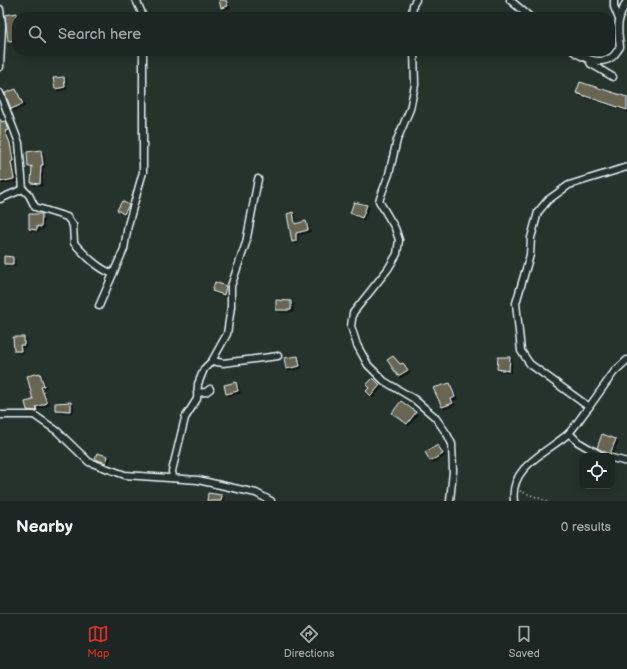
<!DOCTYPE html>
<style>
body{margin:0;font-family:"Balsamiq Sans",sans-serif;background:#252e2a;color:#f1f3f6}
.controls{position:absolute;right:12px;bottom:12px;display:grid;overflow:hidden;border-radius:8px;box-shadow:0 2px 10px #0003}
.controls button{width:36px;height:36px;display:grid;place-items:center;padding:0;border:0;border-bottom:1px solid #3a4340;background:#1c2622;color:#f1f3f6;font:20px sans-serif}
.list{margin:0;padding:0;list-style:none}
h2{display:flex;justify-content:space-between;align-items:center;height:52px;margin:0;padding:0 16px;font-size:17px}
h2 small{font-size:13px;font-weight:400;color:#a0a5a5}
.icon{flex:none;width:22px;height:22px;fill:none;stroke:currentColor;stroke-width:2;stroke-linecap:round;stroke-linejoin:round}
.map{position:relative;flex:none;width:627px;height:501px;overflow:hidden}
.search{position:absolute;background:#1c2622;box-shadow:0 2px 10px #0003;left:12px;right:12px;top:12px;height:44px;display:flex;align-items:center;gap:10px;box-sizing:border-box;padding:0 14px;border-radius:16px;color:#a0a5a5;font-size:15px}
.sheet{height:112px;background:#1c2622}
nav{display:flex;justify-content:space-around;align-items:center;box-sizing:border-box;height:56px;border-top:1px solid #3a4340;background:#1c2622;font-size:11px;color:#a0a5a5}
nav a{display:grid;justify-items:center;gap:2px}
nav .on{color:#d93025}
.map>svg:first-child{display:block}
.building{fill:#686652;stroke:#e8f1f8;filter:url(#shadow)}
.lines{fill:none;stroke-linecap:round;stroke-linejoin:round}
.street-casing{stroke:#e8f1f8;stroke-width:9}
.path{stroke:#e8f1f8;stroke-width:1.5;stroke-dasharray:1 3;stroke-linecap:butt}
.street{stroke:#26332d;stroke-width:6}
</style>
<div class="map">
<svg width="627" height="501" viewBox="0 0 627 501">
<defs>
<filter id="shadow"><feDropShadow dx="2" dy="2" stdDeviation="0" flood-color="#0009"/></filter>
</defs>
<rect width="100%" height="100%" fill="#26332d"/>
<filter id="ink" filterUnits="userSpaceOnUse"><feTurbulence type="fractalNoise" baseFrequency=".025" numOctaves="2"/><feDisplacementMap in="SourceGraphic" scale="8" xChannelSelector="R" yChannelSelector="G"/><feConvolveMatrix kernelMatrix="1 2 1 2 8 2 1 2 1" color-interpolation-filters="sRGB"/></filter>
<g filter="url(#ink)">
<g class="building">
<polygon points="219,0 226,0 228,6 221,8"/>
<polygon points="17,13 17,40 8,41 5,15"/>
<polygon points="64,77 65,87 55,89 53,78"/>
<polygon points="580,82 627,97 627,110 576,93"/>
<polygon points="16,89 22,102 23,104 11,109 5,93"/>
<polygon points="0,119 2,122 5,121 9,130 5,131 10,143 13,161 11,162 14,179 0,182"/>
<polygon points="41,150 43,165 41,165 40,184 31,183 32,166 28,167 27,152"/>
<polygon points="122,201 129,205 124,214 117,210"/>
<polygon points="354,202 367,205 362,218 350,213"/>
<polygon points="293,212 295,224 306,221 308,230 296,233 296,241 292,242 287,214"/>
<polygon points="29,214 42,214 41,227 37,226 37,230 29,229"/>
<polygon points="4,256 13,257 13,264 4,264"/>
<polygon points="215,282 226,286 224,295 212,291"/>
<polygon points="276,300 291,301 291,310 276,310"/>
<polygon points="13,337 24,337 24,345 20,345 21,351 14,351"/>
<polygon points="298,356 300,366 286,369 284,358"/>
<polygon points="393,356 400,364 403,363 408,370 398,376 387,360"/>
<polygon points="498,357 510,357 509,371 497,369"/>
<polygon points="40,373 44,386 41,387 47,403 36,407 37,411 27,410 25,402 33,400 27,376"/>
<polygon points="373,378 380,385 371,396 366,391 369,388 366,385"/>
<polygon points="236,382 238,391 226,394 224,385"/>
<polygon points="450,383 455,397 451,399 453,403 442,407 433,388"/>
<polygon points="401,401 416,412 407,424 392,413"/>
<polygon points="71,402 71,411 55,410 55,403"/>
<polygon points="602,434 616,439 610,454 597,448"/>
<polygon points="438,445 443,454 430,461 425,452"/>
<polygon points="97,453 108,456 106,463 95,459"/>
<polygon points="208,493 222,495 221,501 207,501"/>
</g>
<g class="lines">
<defs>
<g id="street">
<polyline points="136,0 141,11 142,17"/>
<polyline points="510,0 530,17"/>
<polyline points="614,0 614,7 619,19"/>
<polyline points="0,9 2,26 0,67"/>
<polyline points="412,17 413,5 416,0"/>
<polyline points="414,51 415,85 410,109 397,140 389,174 379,201 395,228 399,240 397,254 388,269 353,313 351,326 357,345 368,365 384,381 414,399 435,417 447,434 452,444 453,471 450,501"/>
<path d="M 573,51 C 583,58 600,66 612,57 C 615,55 617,51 620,47 C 617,25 617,21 627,0"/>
<polyline points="588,59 591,64 613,77"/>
<polyline points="0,93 19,143 23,189 0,199"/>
<path d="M 23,189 L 29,195 L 35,207 L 67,217 L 73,225 L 74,243 C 85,255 97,268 113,274 L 99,306"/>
<polyline points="113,274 124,249 128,225 143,172 143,51"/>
<polyline points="212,361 227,334 231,307 231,286 246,243 258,179"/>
<polyline points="197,393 206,392 210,389"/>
<polyline points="589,407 614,372 627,360"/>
<polyline points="0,415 34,415 57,431 89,462 125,475 198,480 256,493 271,501"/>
<polyline points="569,433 578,442 602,456"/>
<polyline points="612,458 627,462"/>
<polyline points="173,478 172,471 185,418 197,399 198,384 204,369 212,361 223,363 278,356"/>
<path d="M 514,501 C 509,467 547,452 568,434 C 576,426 582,415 589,407 L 530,364 L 521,351 L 516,303 L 530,255 L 531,238 L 538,212 L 548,200 L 569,185 L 627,167"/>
</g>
</defs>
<use href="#street" class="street-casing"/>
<polyline class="path" points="520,491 547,501"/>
<use href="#street" class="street"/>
</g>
</g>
</svg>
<div class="controls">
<button><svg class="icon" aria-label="locate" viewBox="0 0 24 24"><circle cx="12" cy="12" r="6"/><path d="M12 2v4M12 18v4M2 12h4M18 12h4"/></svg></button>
</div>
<div class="search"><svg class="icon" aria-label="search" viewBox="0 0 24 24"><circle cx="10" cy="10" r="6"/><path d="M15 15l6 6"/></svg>Search here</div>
</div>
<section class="sheet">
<h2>Nearby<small>0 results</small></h2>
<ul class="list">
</ul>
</section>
<nav>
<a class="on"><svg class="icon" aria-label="map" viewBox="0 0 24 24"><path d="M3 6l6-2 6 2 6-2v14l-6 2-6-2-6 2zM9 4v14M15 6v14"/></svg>Map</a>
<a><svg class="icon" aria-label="directions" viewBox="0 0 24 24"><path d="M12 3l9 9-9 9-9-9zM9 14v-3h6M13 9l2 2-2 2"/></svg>Directions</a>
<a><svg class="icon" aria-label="saved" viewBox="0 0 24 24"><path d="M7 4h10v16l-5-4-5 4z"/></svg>Saved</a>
</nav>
